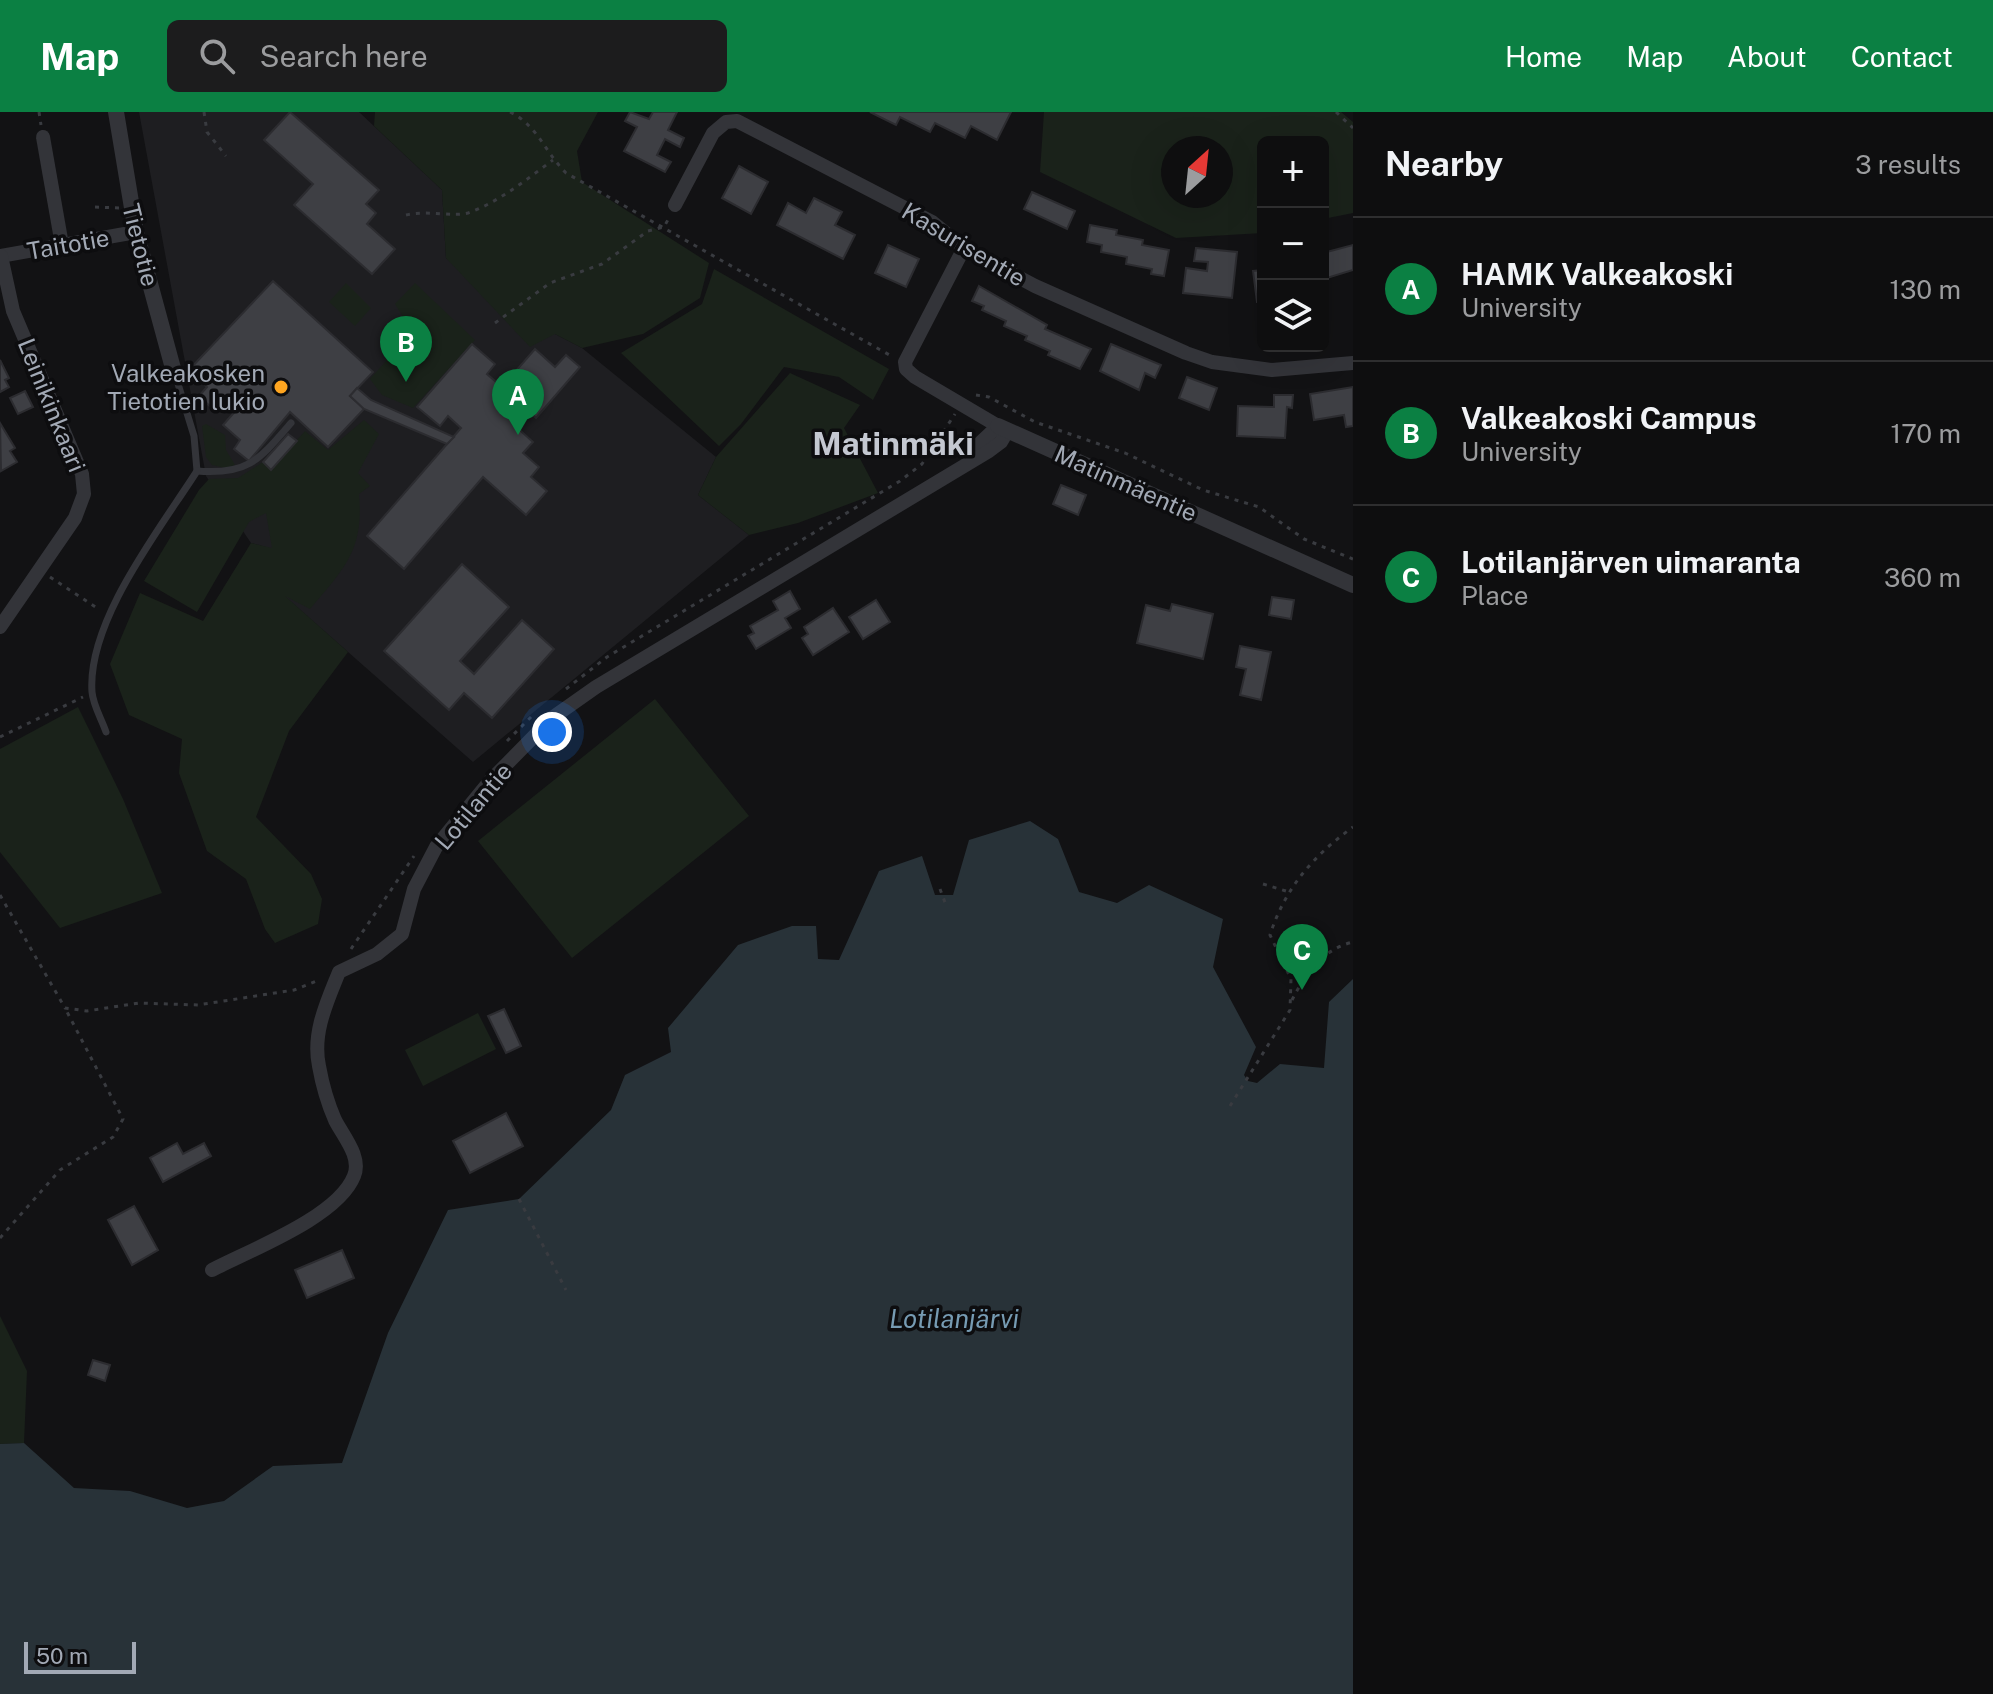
<!DOCTYPE html>
<meta charset="utf-8">
<style>
body{margin:0;font-family:"Public Sans",sans-serif;background:#1c1c1d;color:#f1f3f6}
.controls{position:absolute;right:24px;top:24px;display:grid;overflow:hidden;border-radius:12px;box-shadow:0 8px 32px #0002}
.controls button{width:72px;height:72px;display:grid;place-items:center;padding:0;border:0;border-bottom:2px solid #2e2e2f;background:#0e0e0f;color:#f1f3f6;font:40px sans-serif}
.compass{position:absolute;left:1161px;top:24px;width:72px;height:72px;border-radius:50%;background:#0e0e0f;box-shadow:0 8px 32px #0002;rotate:27deg}
.scale{position:absolute;left:24px;bottom:20px;width:112px;box-sizing:border-box;padding-left:8px;border:4px solid #a2a9b5;border-top:0;font-size:22px;line-height:28px;white-space:nowrap;color:#a2a9b5;-webkit-text-stroke:6px #0d0d0f;paint-order:stroke}
.you{position:absolute;left:552px;top:620px;width:28px;height:28px;margin:-20px;border:6px solid #fff;border-radius:50%;background:#1a73e8;box-shadow:0 0 0 12px #1a73e833}
.badge{display:grid;place-items:center;width:52px;height:52px;border-radius:50%;background:#0b8043;color:#fff;font-size:26px;font-weight:700}
.pin{position:absolute;translate:-50% -66px;filter:drop-shadow(0 2px 4px #0008)}
.pin::after{content:'';position:absolute;top:42px;width:28px;height:24px;background:inherit;clip-path:polygon(0 0,100% 0,50% 100%)}
.list{margin:0;padding:0;list-style:none}
h2{display:flex;justify-content:space-between;align-items:center;height:104px;margin:0;padding:0 32px;font-size:34px}
h2 small{font-size:26px;font-weight:400;color:#9b9c9e}
.list li{display:grid;grid-template-columns:52px 1fr auto;gap:24px;align-items:center;box-sizing:border-box;height:144px;padding:0 32px;border-top:2px solid #2e2e2f}
.list b{display:block;font-size:30px;white-space:nowrap}
.list p{margin:0;font-size:26px;white-space:nowrap;color:#9b9c9e}
.list em{font-size:26px;font-style:normal;color:#9b9c9e}
.icon{flex:none;width:44px;height:44px;fill:none;stroke:currentColor;stroke-width:2;stroke-linecap:round;stroke-linejoin:round}
.map{position:relative;flex:none;width:1353px;height:1582px;overflow:hidden}
header{display:flex;align-items:center;gap:48px;box-sizing:border-box;height:112px;padding:0 40px;background:#0b8043;color:#fff}
header strong{font-size:38px}
nav{display:flex;gap:44px;margin-inline-start:auto;font-size:28px}
.search{width:560px;height:72px;background:#1c1c1d;display:flex;align-items:center;gap:20px;box-sizing:border-box;padding:0 28px;border-radius:12px;color:#9b9c9e;font-size:30px}
main{display:flex}
aside{flex:1;background:#0e0e0f}
.map>svg:first-child{display:block}
.built{fill:#1e1e21}
.green{fill:#1a221a;fill-rule:evenodd}
.water{fill:#283238}
.building{fill:#3e3f44;stroke:#2c2c30;stroke-width:2}
.lines{fill:none;stroke-linecap:round;stroke-linejoin:round}
.path{stroke:#393b40;stroke-width:3;stroke-dasharray:4 6;stroke-linecap:butt}
.service{stroke:#333439;stroke-width:7}
.minor{stroke:#333439;stroke-width:14}
.tertiary{stroke:#333439;stroke-width:16}
.poi-dot{fill:#fea520;stroke:#0d0d0f;stroke-width:3}
.labels{text-anchor:middle;dominant-baseline:central;stroke-width:7;stroke-linejoin:round;paint-order:stroke}
.street-label{font-size:24px;fill:#a2a9b5;stroke:#0d0d0f}
.poi-label{font-size:24px;fill:#a2a9b5;stroke:#0d0d0f;text-anchor:end}
.water-label{font-size:26px;font-style:italic;fill:#769bb3;stroke:#0d0d0f}
.district-label{font-size:32px;font-weight:bold;fill:#c4c8d1;stroke:#0d0d0f}
</style>
<header>
<strong>Map</strong>
<div class="search"><svg class="icon" aria-label="search" viewBox="0 0 24 24"><circle cx="10" cy="10" r="6"/><path d="M15 15l6 6"/></svg>Search here</div>
<nav><a>Home</a><a>Map</a><a>About</a><a>Contact</a></nav>
</header>
<main>
<div class="map">
<svg width="1353" height="1582" viewBox="0 0 1353 1582">
<rect width="100%" height="100%" fill="#121214"/>
<polygon class="built" points="139,0 359,0 442,78 446,146 555,222 582,236 716,345 698,383 749,423 473,650 281,481 273,437 251,431 206,364"/>
<g class="green">
<polygon points="375,0 598,0 577,39 582,70 709,151 700,186 643,222 582,236 555,222 530,235 446,146 442,78 374,14"/>
<path d="M 1044,0 L 1341,0 L 1353,10 L 1353,101 L 1323,107 L 1323,30 L 1263,30 L 1263,121 L 1176,126 L 1040,60 ZM 1173,36 L 1221,36 L 1221,84 L 1173,84 Z"/>
<polygon points="714,157 889,257 873,288 839,265 784,255 741,312 719,334 621,241 702,192"/>
<polygon points="346,171 371,196 355,214 329,190"/>
<polygon points="415,171 475,228 413,296 382,283 370,267 403,230 403,205 395,192"/>
<polygon points="790,261 860,293 844,316 878,381 798,411 749,423 698,383 716,345"/>
<path d="M 364,308 L 379,322 L 358,361 L 370,374 L 359,382 C 364,438 345,456 310,497 L 285,484 L 348,540 L 289,619 L 256,705 L 311,762 L 322,787 L 318,812 L 275,831 L 265,817 L 246,767 L 207,739 L 179,661 L 182,627 L 129,603 L 110,552 L 140,481 L 203,509 L 251,431 L 272,436 L 266,401 L 249,410 L 197,500 L 144,469 L 199,378 L 209,367 L 238,366 L 263,350 L 271,357 L 305,319 L 328,338 Z"/>
<polygon points="206,312 225,323 226,338 235,353 225,356 212,353 206,345 202,314"/>
<polygon points="655,587 749,704 572,846 478,729"/>
<polygon points="78,595 123,687 162,781 60,816 0,740 0,637"/>
<polygon points="478,901 496,937 423,974 405,938"/>
<polygon points="0,1204 27,1259 24,1331 0,1332"/>
</g>
<polygon class="water" points="1030,709 1058,727 1079,780 1117,791 1149,773 1223,807 1213,855 1256,935 1244,963 1248,969 1257,971 1280,952 1324,956 1329,890 1353,867 1353,1582 0,1582 0,1332 24,1331 74,1376 130,1379 187,1396 224,1389 273,1354 342,1351 388,1221 448,1098 519,1087 611,998 625,963 671,940 668,916 738,833 792,814 816,814 818,847 839,848 879,759 922,744 935,783 953,783 969,728"/>
<g class="building">
<polygon points="290,0 379,78 366,92 376,101 367,112 395,137 372,162 294,93 313,72 264,28"/>
<polygon points="630,0 649,7 653,0 677,0 668,18 684,26 680,35 665,27 657,43 671,50 665,60 624,39 637,15 625,9"/>
<polygon points="870,0 1011,0 997,28 971,14 965,26 935,11 930,20 900,5 896,13"/>
<polygon points="739,54 768,70 751,102 722,86"/>
<polygon points="1032,80 1075,99 1067,117 1024,97"/>
<polygon points="814,86 842,100 835,113 855,123 843,147 777,113 788,91 806,101"/>
<polygon points="1090,113 1117,118 1116,123 1143,128 1142,133 1169,138 1164,164 1151,162 1152,157 1126,152 1127,145 1101,140 1102,133 1087,130"/>
<polygon points="888,133 919,147 906,175 875,161"/>
<polygon points="1353,133 1353,158 1327,166 1323,141"/>
<polygon points="1196,136 1237,140 1232,186 1183,181 1186,156 1207,159 1208,150 1194,149"/>
<polygon points="1263,158 1263,190 1257,190 1253,159"/>
<polygon points="273,169 373,260 350,284 364,297 328,335 290,300 249,349 234,337 240,328 223,313 239,295 227,285 215,299 199,284 207,275 188,259"/>
<polygon points="979,174 1047,213 1045,217 1091,237 1080,257 1048,243 1050,239 1025,228 1027,224 1004,214 1006,209 982,198 984,194 972,189"/>
<polygon points="472,232 495,252 487,262 502,275 535,237 555,255 566,243 580,255 536,306 526,297 513,312 533,330 523,341 539,355 531,365 547,379 526,403 483,365 404,457 367,424 461,316 448,304 440,314 417,295"/>
<polygon points="1111,232 1161,253 1155,266 1145,261 1139,278 1100,259"/>
<polygon points="0,248 9,266 5,268 9,275 0,280"/>
<polygon points="1187,265 1217,276 1209,298 1179,286"/>
<polygon points="1353,275 1353,314 1346,315 1344,303 1314,308 1310,282"/>
<polygon points="357,276 371,288 454,325 447,332 364,297 350,284"/>
<polygon points="25,279 33,295 18,302 10,286"/>
<polygon points="1274,283 1293,283 1292,296 1287,295 1285,326 1237,324 1238,294 1274,295"/>
<polygon points="0,311 15,336 10,339 17,350 1,359"/>
<polygon points="288,322 297,329 271,358 263,350"/>
<polygon points="1061,373 1086,383 1078,403 1053,392"/>
<polygon points="462,452 509,495 460,549 474,562 522,508 554,537 492,606 464,581 449,598 384,539"/>
<polygon points="790,479 800,497 785,506 791,516 756,537 748,524 754,521 750,514 778,498 773,489"/>
<polygon points="1272,485 1294,488 1291,507 1269,503"/>
<polygon points="876,488 890,510 863,527 849,505"/>
<polygon points="1172,492 1213,502 1203,547 1137,531 1146,493 1170,499"/>
<polygon points="833,496 849,520 813,543 802,526 808,522 804,515"/>
<polygon points="1240,534 1271,540 1261,588 1240,583 1246,557 1236,555"/>
<polygon points="504,897 521,934 506,941 488,904"/>
<polygon points="506,1001 523,1034 470,1061 453,1029"/>
<polygon points="177,1031 183,1042 204,1031 211,1044 163,1070 150,1046"/>
<polygon points="134,1094 158,1138 132,1153 108,1108"/>
<polygon points="342,1138 354,1166 307,1186 295,1158"/>
<polygon points="93,1248 110,1253 105,1269 88,1263"/>
</g>
<g class="lines">
<g class="path">
<polyline points="39,0 41,13"/>
<polyline points="204,0 207,20 226,44"/>
<path d="M 510,0 C 537,13 545,40 566,61 L 893,245"/>
<polyline points="1336,0 1353,16"/>
<polyline points="95,95 119,96"/>
<path d="M 406,103 C 427,98 453,105 468,101 C 499,90 527,67 553,48"/>
<polyline points="495,211 550,171 602,152 648,119 664,115 670,104"/>
<polyline points="976,283 989,285 1035,310 1125,341 1203,378 1259,395 1304,427 1353,447"/>
<polyline points="50,465 100,498"/>
<polyline points="566,577 607,545 900,369 922,352 955,302"/>
<polyline points="0,625 83,585"/>
<polyline points="507,629 535,601"/>
<polyline points="1263,772 1289,780"/>
<polyline points="940,777 946,793"/>
<polyline points="0,783 65,896 87,899 139,891 198,893 294,878 319,868"/>
<polyline points="351,837 414,744"/>
<path d="M 1292,888 C 1305,862 1323,837 1353,830"/>
<path d="M 1230,994 L 1290,898 L 1291,867 L 1270,823 C 1285,776 1313,744 1353,715"/>
<polyline points="519,1087 566,1178"/>
<polyline points="0,1126 60,1058 113,1025 123,1007 65,896"/>
</g>
<g class="service">
<path d="M 175,262 L 194,324 L 197,359 C 248,363 259,348 291,311"/>
<path d="M 106,620 C 102,608 93,593 92,580 C 87,509 160,417 197,359"/>
</g>
<g class="minor">
<polyline points="43,25 62,133"/>
<polyline points="675,93 713,21 726,10 737,9 932,110 964,136 1035,174 1186,241 1212,250 1272,258 1353,251"/>
<polyline points="964,136 905,250 906,257 915,265 998,314 980,331 972,348"/>
<polyline points="0,144 136,120"/>
<polyline points="0,515 75,406 84,382 82,362 13,199 1,144"/>
<path d="M 212,1158 C 250,1138 338,1105 354,1064 C 362,1045 343,1024 335,1008 C 328,992 322,971 319,954 C 312,921 327,890 339,860 L 377,842 L 402,822 L 414,777 L 436,735 L 490,669 L 552,606 L 596,575 L 989,339 L 1001,330 L 1008,318"/>
</g>
<g class="tertiary">
<polyline points="116,0 136,120 174,260"/>
<polyline points="998,314 1353,473"/>
</g>
</g>
<circle class="poi-dot" cx="281" cy="275" r="8"/>
<g class="labels">
<g class="street-label">
<text transform="translate(68 132) rotate(-10)">Taitotie</text>
<text transform="translate(964 132) rotate(31)">Kasurisentie</text>
<text transform="translate(141 133) rotate(76)">Tietotie</text>
<text transform="translate(52 293) rotate(68)">Leinikinkaari</text>
<text transform="translate(1126 371) rotate(24)">Matinmäentie</text>
<text transform="translate(473 694) rotate(-50)">Lotilantie</text>
</g>
<g class="poi-label">
<text x="265" y="261">Valkeakosken<tspan x="265" dy="28">Tietotien lukio</tspan></text>
</g>
<g class="water-label">
<text x="954" y="1206">Lotilanjärvi</text>
</g>
<g class="district-label">
<text x="893" y="331">Matinmäki</text>
</g>
</g>
</svg>
<div class="controls">
<button>+</button>
<button>−</button>
<button><svg class="icon" aria-label="layers" viewBox="0 0 24 24"><path d="M12 4l9 5-9 5-9-5zM3 14l9 5 9-5"/></svg></button>
</div>
<svg class="compass" viewBox="-18 -18 36 36"><path d="M0-13l5 13h-10z" fill="#e53935"/><path d="M0 13l5-13h-10z" fill="#9b9c9e"/></svg>
<div class="scale">50 m</div>
<div class="you"></div>
<div class="pin badge" style="left:518px;top:323px">A</div>
<div class="pin badge" style="left:406px;top:270px">B</div>
<div class="pin badge" style="left:1302px;top:878px">C</div>
</div>
<aside>
<h2>Nearby<small>3 results</small></h2>
<ul class="list">
<li><span class="badge">A</span><div><b>HAMK Valkeakoski</b><p>University</p></div><em>130 m</em></li>
<li><span class="badge">B</span><div><b>Valkeakoski Campus</b><p>University</p></div><em>170 m</em></li>
<li><span class="badge">C</span><div><b>Lotilanjärven uimaranta</b><p>Place</p></div><em>360 m</em></li>
</ul>
</aside>
</main>
